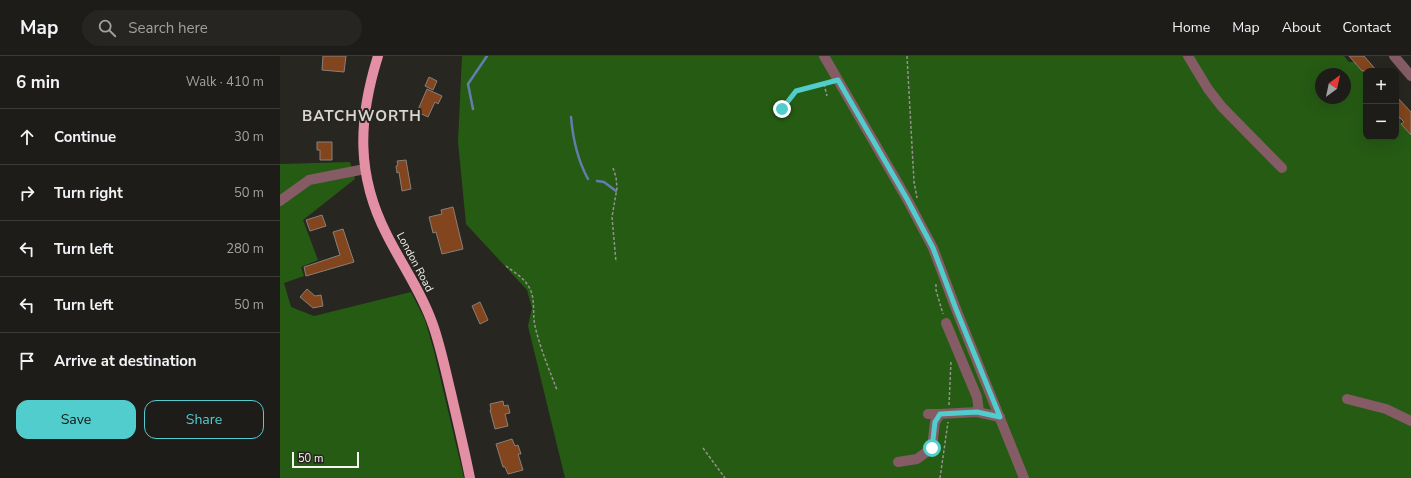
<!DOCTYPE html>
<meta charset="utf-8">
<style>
body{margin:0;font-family:"Nunito Sans",sans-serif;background:#262521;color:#f1f3f6}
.controls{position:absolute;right:12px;top:12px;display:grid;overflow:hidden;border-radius:8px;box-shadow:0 4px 16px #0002}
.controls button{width:36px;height:36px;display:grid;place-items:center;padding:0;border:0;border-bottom:1px solid #3c3a37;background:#1e1c18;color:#f1f3f6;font:20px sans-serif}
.compass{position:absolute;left:1035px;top:12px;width:36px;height:36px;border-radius:50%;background:#1e1c18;box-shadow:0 4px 16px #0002;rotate:33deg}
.scale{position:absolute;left:12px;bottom:10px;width:67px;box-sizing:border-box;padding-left:4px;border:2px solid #f6f4f0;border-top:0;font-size:11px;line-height:14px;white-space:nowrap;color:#f6f4f0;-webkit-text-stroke:3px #282620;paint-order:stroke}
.stop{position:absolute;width:12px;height:12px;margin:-9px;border:3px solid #52cdcd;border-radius:50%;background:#fff}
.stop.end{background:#52cdcd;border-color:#fff;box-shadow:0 1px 4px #0008}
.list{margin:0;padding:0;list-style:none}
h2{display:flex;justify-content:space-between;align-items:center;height:52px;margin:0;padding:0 16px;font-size:17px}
h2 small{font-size:13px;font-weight:400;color:#a1a1a2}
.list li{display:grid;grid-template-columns:26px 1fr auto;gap:12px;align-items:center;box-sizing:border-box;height:56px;padding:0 16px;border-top:1px solid #3c3a37}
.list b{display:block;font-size:15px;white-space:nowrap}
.list em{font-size:13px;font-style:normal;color:#a1a1a2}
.actions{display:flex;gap:8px;padding:12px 16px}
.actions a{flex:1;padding:9px 0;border:1px solid #52cdcd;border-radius:12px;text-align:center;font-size:14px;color:#52cdcd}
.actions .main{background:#52cdcd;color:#111}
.icon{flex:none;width:22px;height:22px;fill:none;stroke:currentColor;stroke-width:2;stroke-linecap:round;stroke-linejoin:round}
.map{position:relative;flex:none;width:1131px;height:422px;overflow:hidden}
header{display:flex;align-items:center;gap:24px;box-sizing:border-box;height:56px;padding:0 20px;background:#1e1c18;border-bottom:1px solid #3c3a37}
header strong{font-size:19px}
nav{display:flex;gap:22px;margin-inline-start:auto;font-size:14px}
.search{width:280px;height:36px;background:#262521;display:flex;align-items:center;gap:10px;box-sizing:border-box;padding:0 14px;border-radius:22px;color:#a1a1a2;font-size:15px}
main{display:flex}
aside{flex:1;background:#1e1c18}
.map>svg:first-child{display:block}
.green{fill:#265b14;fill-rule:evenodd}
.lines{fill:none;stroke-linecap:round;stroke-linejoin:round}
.stream{stroke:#637dad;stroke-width:2.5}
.building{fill:#82451d;stroke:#87807b}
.path{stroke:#95938e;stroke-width:1.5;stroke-dasharray:3 2;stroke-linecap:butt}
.minor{stroke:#855c65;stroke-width:10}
.major{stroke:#e490a4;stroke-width:10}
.route{stroke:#52cdcd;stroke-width:5}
.labels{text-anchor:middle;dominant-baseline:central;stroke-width:4;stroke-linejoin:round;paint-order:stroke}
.street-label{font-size:11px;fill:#f6f4f0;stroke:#282620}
.district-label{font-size:15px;font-weight:bold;letter-spacing:1px;fill:#d9d6ce;stroke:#282620}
</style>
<header>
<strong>Map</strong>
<div class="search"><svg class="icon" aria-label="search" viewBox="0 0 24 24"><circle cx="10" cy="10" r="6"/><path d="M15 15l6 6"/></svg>Search here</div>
<nav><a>Home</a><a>Map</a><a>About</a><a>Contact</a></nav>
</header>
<main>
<aside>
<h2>6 min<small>Walk · 410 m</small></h2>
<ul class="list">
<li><svg class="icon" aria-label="ahead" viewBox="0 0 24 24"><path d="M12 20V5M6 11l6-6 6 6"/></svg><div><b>Continue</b></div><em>30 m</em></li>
<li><svg class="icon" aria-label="right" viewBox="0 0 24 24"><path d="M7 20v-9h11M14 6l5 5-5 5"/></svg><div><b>Turn right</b></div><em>50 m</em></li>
<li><svg class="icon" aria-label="left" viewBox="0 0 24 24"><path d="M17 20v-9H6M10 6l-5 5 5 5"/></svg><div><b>Turn left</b></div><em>280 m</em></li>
<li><svg class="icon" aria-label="left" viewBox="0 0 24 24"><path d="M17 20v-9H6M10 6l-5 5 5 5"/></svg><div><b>Turn left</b></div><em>50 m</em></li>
<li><svg class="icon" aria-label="arrive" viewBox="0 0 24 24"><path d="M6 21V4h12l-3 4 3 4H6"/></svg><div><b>Arrive at destination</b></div></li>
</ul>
<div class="actions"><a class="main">Save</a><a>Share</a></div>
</aside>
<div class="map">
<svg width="1131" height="422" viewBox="0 0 1131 422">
<rect width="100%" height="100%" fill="#282620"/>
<g class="green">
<path d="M 182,0 L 1064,0 L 1069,6 L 1074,6 L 1082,15 L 1086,24 L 1086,81 L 1116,81 L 1116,58 L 1120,62 L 1121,68 L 1131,79 L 1131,422 L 285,422 L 248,270 L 252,252 L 247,234 L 186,168 L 178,86 ZM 1041,18 L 1065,18 L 1065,42 L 1041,42 Z"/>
<polygon points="70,106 75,123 23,164 38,204 21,211 24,220 4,227 11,251 34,260 131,236 145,264 154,295 184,422 0,422 0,108"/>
</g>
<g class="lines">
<g class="stream">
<polyline points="193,53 188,28 207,0"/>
<path d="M 291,61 C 293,84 297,103 308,123"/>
<polyline points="317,125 324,126 336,135"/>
</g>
</g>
<g class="building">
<polygon points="43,0 66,0 64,16 42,14"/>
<polygon points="1069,0 1084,0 1097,15 1082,15"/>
<polygon points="149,21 157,25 153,34 145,30"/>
<polygon points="147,33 162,40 158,48 155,46 148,61 137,56"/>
<polygon points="1116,40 1131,56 1131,79 1121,68 1124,66 1116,58"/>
<polygon points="37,86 52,86 52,104 40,104 40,94 37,94"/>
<polygon points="126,104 131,133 122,135 119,116 117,117 116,110 118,109 117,105"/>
<polygon points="173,151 183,193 162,198 156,176 153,177 149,161 162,158 161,154"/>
<polygon points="42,159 46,170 30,175 26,164"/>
<polygon points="63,173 74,206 26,220 24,211 60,199 53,176"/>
<polygon points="27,233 35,240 41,239 43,250 33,252 20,241"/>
<polygon points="200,246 208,264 200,268 192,250"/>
<polygon points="223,345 224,350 228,349 230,357 225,358 228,370 215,373 210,354 211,354 210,348"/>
<polygon points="232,383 235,390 238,389 241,398 238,398 243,414 228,418 225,411 223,411 216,388"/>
</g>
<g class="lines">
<g class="path">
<polyline points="627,0 634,126 637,142"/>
<polyline points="544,28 547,40"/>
<polyline points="502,53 516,35 549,26"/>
<polyline points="333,112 336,121 337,132 332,161 336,206"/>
<path d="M 226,210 C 234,216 244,222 249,231 C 256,243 252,257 255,270 C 260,292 269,313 277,334"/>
<polyline points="656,228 656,234 663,258"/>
<polyline points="669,349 671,305"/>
<polyline points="423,392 445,422"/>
<polyline points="660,422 668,366"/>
</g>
<g class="minor">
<polyline points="544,0 627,143 653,192 676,253 744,422"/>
<polyline points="908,0 928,33 942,51 1002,112"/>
<polyline points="1114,0 1131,20"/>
<polyline points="0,145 29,124 85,113"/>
<polyline points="666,267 697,341 699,356"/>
<polyline points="1067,343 1106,353 1131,365"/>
<polyline points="648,358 660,358"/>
<polyline points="618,406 637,403 652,392 655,366 660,358 697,356 720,361"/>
</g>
<path class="major" d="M 98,0 C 78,64 76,119 107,179 C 122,209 142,237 153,269 C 160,289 165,312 170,333 C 177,363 184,392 190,422"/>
</g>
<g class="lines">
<polyline class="route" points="502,53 516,35 558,24 627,143 653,192 676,253 720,361 697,356 660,358 655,366 652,392"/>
</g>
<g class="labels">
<g class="street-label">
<text transform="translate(135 206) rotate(62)">London Road</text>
</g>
<g class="district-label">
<text x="82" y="60">BATCHWORTH</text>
</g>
</g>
</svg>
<div class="controls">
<button>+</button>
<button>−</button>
</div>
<svg class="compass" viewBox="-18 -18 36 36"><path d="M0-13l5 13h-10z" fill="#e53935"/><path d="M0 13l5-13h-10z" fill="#a1a1a2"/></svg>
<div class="scale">50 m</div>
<div class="stop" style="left:652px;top:392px"></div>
<div class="stop end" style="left:502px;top:53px"></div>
</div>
</main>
